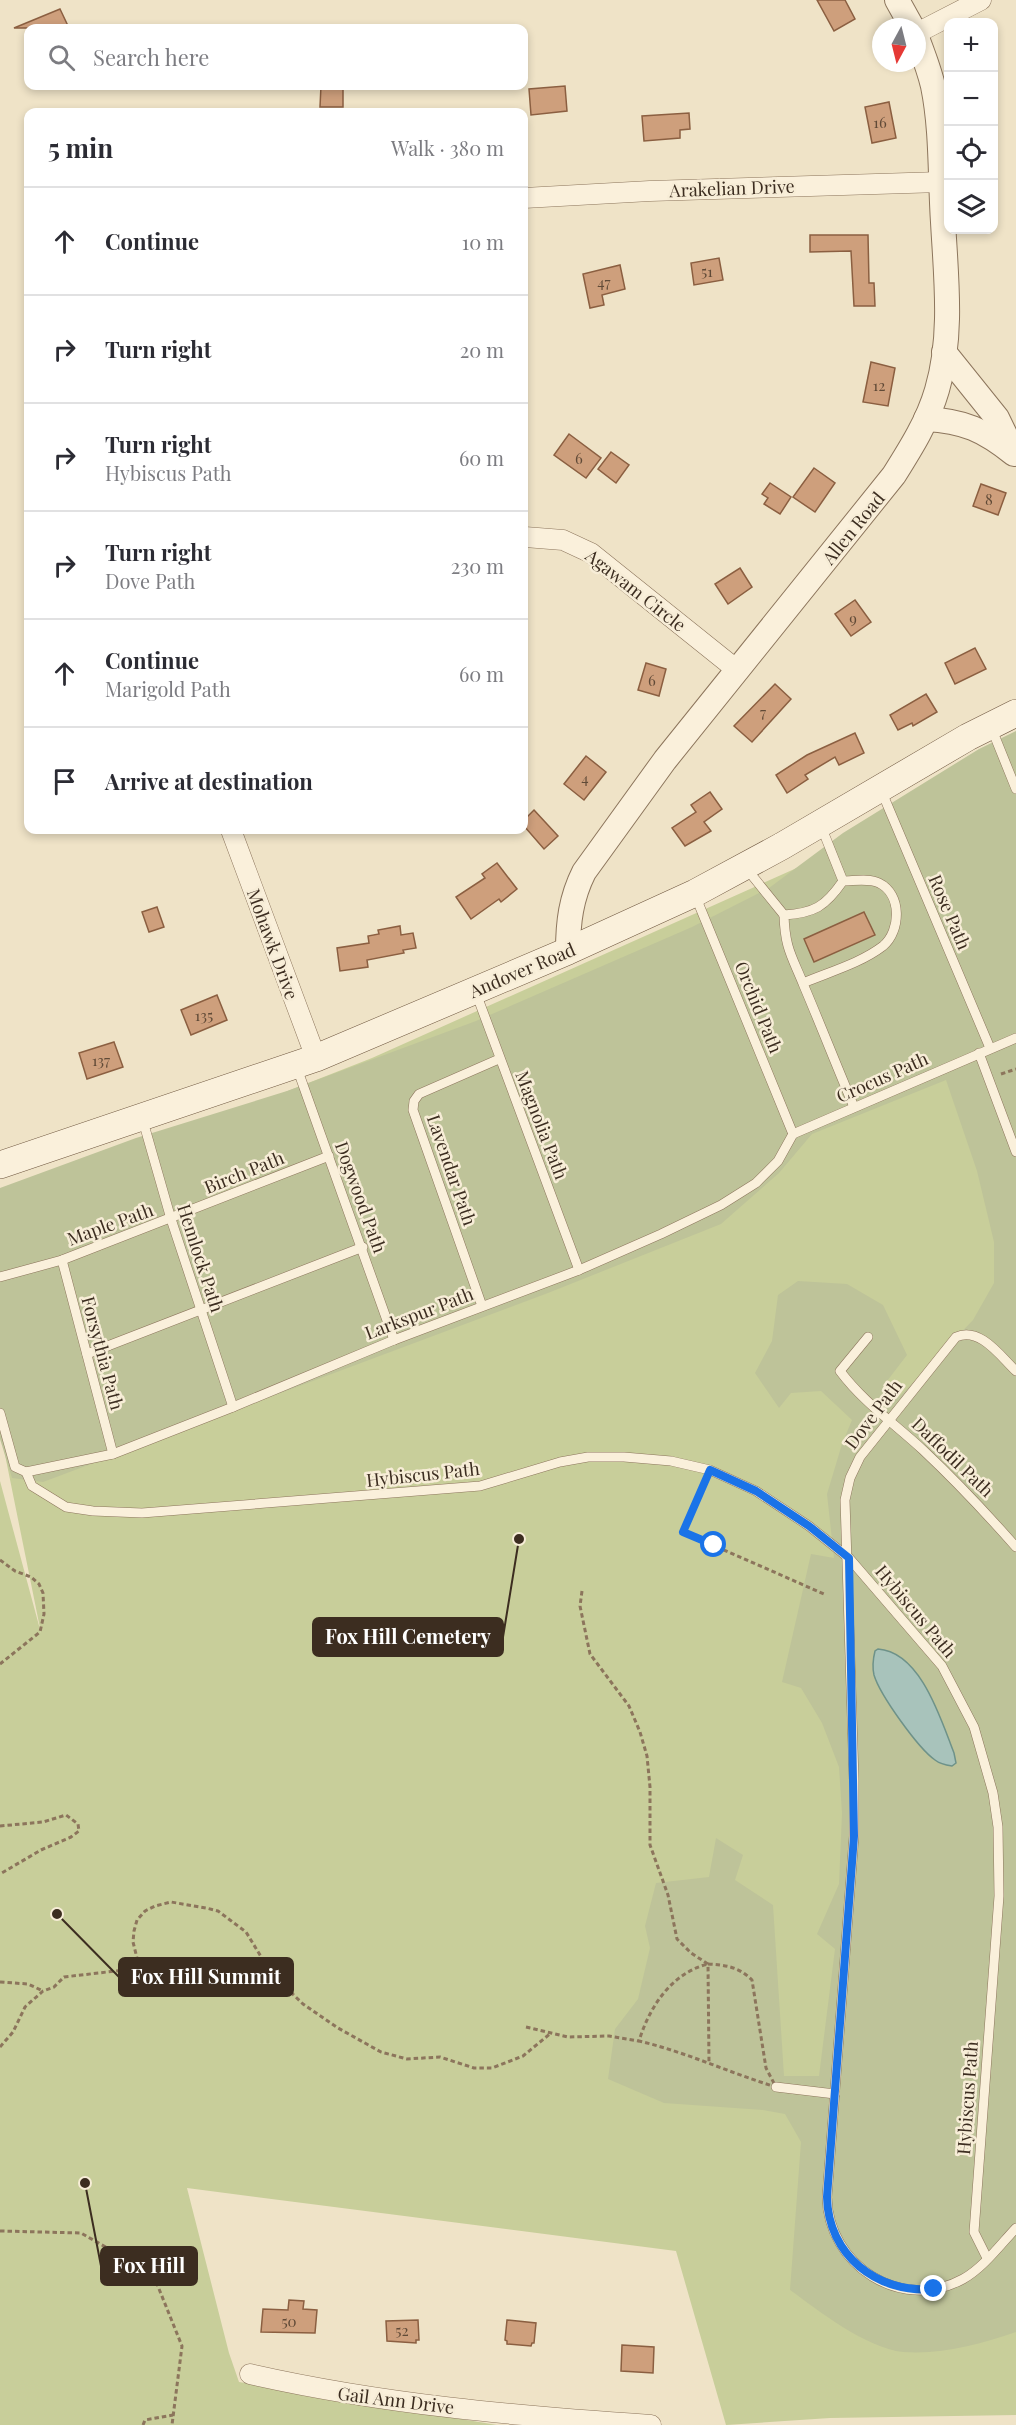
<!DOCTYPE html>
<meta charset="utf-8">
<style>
body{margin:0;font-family:"Playfair Display",serif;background:#f7f7f7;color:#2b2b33}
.controls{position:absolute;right:18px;top:18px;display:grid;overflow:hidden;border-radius:12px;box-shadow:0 3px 9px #0003}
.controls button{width:54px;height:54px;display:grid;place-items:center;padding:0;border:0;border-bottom:2px solid #e1e1e2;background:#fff;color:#2b2b33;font:30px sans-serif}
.compass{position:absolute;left:872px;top:18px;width:54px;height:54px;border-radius:50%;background:#fff;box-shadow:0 3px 9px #0003;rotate:187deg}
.stop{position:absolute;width:18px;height:18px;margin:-14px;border:4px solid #1a73e8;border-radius:50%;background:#fff}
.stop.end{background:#1a73e8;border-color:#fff;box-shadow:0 2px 6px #0008}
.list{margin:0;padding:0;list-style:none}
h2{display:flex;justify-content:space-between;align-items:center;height:78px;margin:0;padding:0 24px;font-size:26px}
h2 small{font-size:20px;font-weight:400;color:#7c7c81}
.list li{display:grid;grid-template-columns:39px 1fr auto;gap:18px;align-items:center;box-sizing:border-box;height:108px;padding:0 24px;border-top:2px solid #e1e1e2}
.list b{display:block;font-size:22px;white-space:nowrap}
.list p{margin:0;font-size:20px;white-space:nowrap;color:#7c7c81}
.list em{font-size:20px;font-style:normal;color:#7c7c81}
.icon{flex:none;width:33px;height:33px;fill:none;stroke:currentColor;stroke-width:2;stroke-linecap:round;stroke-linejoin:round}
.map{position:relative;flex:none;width:1016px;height:2425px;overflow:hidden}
.search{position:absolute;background:#fff;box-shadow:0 3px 9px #0003;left:24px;top:24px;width:504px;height:66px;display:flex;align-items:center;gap:15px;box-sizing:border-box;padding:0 21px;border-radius:12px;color:#7c7c81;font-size:22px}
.panel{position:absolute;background:#fff;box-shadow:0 3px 9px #0003;left:24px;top:108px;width:504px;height:726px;border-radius:12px}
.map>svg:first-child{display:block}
.green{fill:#c8ce9a}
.cemetery{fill:#bec399}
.water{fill:#a8c3bb;stroke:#6e9289;stroke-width:1.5}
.building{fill:#ce9f7c;stroke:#8b5f41;stroke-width:1.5}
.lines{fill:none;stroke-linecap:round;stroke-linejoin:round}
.service-casing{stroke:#8c755c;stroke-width:10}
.minor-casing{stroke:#8c755c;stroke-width:21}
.tertiary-casing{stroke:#8c755c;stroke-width:26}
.secondary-casing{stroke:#6e563f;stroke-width:28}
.path{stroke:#8c755c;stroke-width:3;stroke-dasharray:4.5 3;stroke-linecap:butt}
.service{stroke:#faf0db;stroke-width:9}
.minor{stroke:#faf0db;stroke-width:20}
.tertiary{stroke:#faf0db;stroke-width:24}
.secondary{stroke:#faf0db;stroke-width:27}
.route{stroke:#1a73e8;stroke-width:8}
.labels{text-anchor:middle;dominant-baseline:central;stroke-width:5;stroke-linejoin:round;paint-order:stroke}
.number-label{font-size:15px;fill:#604a37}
.street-label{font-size:18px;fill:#3c2d20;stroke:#f7edd7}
.leader{fill:none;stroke:#3c2d20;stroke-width:2}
.callout-dot{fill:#3c2d20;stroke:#f7edd7;stroke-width:2}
.callout{fill:#3c2d20;stroke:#3c2d20;stroke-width:2}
.callout-label{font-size:20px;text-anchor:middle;font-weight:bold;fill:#fff}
</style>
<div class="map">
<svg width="1016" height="2425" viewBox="0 0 1016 2425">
<rect width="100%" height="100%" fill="#efe3c7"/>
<polygon class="green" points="1016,770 1016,2415 830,2418 726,2425 676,2251 187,2188 229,2353 239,2382 497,2425 0,2425 0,1481 41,1633 0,1430 55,1182 372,1058"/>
<path class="cemetery" d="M 1016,731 L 1016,2332 C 980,2344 942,2355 903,2352 C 866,2348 819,2311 790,2290 L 801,2142 L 785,2114 L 763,2110 L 664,2103 L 608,2079 L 615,2029 L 638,1999 L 650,1948 L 645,1926 L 656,1883 L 709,1877 L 716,1838 L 743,1855 L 735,1880 L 773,1905 L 784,2076 L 819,2076 L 835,1949 L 817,1934 L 839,1884 L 842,1813 L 839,1767 L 822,1723 L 801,1688 L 782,1682 L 811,1554 L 834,1558 L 827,1494 L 842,1444 L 852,1420 L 821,1391 L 791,1393 L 779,1408 L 755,1373 L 772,1341 L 778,1295 L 798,1281 L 847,1284 L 883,1305 L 907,1355 L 884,1385 L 899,1397 L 973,1320 L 994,1283 L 994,1242 L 977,1171 L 946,1080 L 812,1134 L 779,1173 L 721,1224 L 548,1293 L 43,1482 L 12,1478 L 0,1439 L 0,1188 L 136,1138 L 287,1091 L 476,1021 L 692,927 L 769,888 L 843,833 L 979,749 Z"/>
<path class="water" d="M 878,1649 C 921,1652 941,1720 954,1753 L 956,1763 L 952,1766 C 945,1765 940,1764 935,1760 C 918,1748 880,1695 874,1675 C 872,1666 873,1659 875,1651 Z"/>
<g class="building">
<polygon points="817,0 845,0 855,19 834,31"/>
<polygon points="60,9 69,28 14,28"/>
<polygon points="321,86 343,86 343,107 320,107"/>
<polygon points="565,86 567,111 531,115 529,89"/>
<polygon points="889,102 896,138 872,143 865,107"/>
<polygon points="689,113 690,129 680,130 680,138 644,141 642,116"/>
<polygon points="810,235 868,235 869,283 874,283 875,306 854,306 851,251 810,252"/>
<polygon points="719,258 723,280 694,285 691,263"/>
<polygon points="620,265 625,289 602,295 604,305 590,308 583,274"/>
<polygon points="871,362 895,368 888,406 863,402"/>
<polygon points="569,434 601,458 586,478 554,455"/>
<polygon points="611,452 629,465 616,483 598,469"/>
<polygon points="814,468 835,483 815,512 793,497"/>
<polygon points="770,483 791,497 780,514 764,504 768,498 762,494"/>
<polygon points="981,484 1006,493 998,515 973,506"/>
<polygon points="740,568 752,587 728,604 715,584"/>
<polygon points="855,600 871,622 851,636 835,614"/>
<polygon points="975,648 986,669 955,684 945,663"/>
<polygon points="646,663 666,669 659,696 638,690"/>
<polygon points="775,684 791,699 752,742 734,726"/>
<polygon points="926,694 937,712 913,726 912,723 898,730 890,715"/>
<polygon points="855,733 864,753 839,765 835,757 805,775 808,779 787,793 776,775 807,755"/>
<polygon points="586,756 606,772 584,800 564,784"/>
<polygon points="710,792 722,809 704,822 711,831 685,846 672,828 696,812 691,805"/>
<polygon points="534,810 558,836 544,849 524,826 524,820"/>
<polygon points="497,863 517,889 501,902 499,899 471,919 456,897 485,878 482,874"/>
<polygon points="157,907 164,927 149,932 142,912"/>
<polygon points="864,912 875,935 814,962 804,939"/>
<polygon points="400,926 401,935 413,933 416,948 403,950 404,953 367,960 368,967 340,971 337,948 369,943 368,936 379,934 378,930"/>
<polygon points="217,995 227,1020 191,1035 181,1010"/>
<polygon points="114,1042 123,1067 87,1079 79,1053"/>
<polygon points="289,2300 304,2301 303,2309 317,2310 315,2333 261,2332 263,2309 288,2310"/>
<polygon points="418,2320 419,2340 416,2340 416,2343 387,2341 386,2321"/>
<polygon points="507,2320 536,2323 534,2343 532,2343 531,2346 507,2344 507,2341 505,2340"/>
<polygon points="622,2345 654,2347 653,2373 621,2371"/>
</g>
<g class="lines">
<defs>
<g id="service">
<polyline points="991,727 1016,789"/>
<polyline points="881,790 990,1048"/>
<polyline points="821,826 843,881"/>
<polyline points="746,868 784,915"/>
<polyline points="695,895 793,1134"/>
<path d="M 803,983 C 829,972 861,963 883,946 C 901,931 902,894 879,883 C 869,878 854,881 843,881 C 825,907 814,913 784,915 C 785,949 792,956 804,986 C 821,1026 837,1067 854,1107"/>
<polyline points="476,993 579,1270"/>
<polyline points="979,1053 1016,1152"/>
<polyline points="297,1068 394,1340"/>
<polyline points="143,1121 171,1219 233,1407"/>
<polyline points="793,1134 1016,1038"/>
<polyline points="62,1260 113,1454"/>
<polyline points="0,1277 62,1260 329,1156"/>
<polyline points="482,1306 413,1110 414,1101 419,1094 499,1059"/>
<path d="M 868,1337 L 840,1371 C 863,1402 895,1424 923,1450 C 956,1481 986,1513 1016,1547"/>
<polyline points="87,1354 363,1247"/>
<path d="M 1016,1371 C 1001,1357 980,1326 956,1337 L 860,1457 L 850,1478 L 845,1500 L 854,1780 L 854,1836 L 827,2197 C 828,2265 901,2313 963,2279 C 983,2268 1000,2245 1016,2228"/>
<polyline points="0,1413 15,1467 26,1472"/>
<polyline points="26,1472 32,1486 66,1507 93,1511 142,1513 480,1486 560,1462 588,1457 624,1457 671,1461 710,1470 756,1491 809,1526 849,1558 942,1666 974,1727 993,1793 998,1827 999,1896 974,2232 987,2258"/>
<polyline points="26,1472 113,1454 233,1407 394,1340 579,1270 661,1234 721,1205 756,1183 778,1161 793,1134"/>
<polyline points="776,2087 835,2094"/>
</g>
<g id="minor">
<polyline points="917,33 981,0"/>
<polyline points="524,198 650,191 941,182"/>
<polyline points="525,537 563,540 591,553 737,670"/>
<polyline points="231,830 316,1058"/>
<path d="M 250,2374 C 382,2404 516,2416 651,2425"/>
</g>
<g id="tertiary">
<polyline points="897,0 912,27"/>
<polyline points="944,352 997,418 1014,453"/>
<path d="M 926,419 C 964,421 984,430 1014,454"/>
<path d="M 568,951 C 568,922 571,898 584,872 L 665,760 L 894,475 C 911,448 928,421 937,390 C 953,336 946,277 943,222 C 940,177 942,130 933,86 C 929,69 923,54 917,38"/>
</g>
<polyline id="secondary" points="0,1165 316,1058 568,951 695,893 782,846 968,737 1016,713"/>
</defs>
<use href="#service" class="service-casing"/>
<use href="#minor" class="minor-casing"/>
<use href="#tertiary" class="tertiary-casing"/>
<use href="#secondary" class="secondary-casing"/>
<g class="path">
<polyline points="1001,1074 1016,1069"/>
<polyline points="704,1483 683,1532 824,1594"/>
<polyline points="0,1560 15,1571 31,1577 39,1584 43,1593 44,1614 40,1632 0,1664"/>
<polyline points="582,1591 580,1606 590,1654 629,1706 640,1732 647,1756 650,1787 650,1845 668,1895 677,1939 691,1953 708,1964 709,2063"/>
<polyline points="0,1826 43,1822 66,1815 78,1824 79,1831 71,1837 41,1850 0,1874"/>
<path d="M 708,1964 C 726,1965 739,1967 752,1980 L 766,2068 L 776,2087 C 730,2073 686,2052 639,2041 C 649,2008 671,1973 708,1964 Z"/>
<polyline points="0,1982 28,1984 43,1991"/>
<polyline points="526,2027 568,2037 609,2036 639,2041"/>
<polyline points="0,2047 13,2032 25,2007 43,1991 54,1987 64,1977 124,1970 137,1958 133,1942 134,1931 137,1920 145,1911 155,1906 171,1902 206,1908 218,1911 246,1932 271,1973 303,2004 338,2028 381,2052 407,2059 440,2057 474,2068 492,2068 523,2056 551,2033"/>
<polyline points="0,2231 81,2233 153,2274 182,2346 172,2425"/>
<polyline points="143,2425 145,2420 173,2415"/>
</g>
<use href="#service" class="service"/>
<use href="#minor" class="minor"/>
<use href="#tertiary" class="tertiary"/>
<use href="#secondary" class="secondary"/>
</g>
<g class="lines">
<path class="route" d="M 714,1545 L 683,1532 L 710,1470 L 756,1491 L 809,1526 L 849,1558 L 854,1836 L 827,2197 C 828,2255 877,2294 934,2289"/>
</g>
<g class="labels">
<g class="number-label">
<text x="880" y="122">16</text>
<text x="707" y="271">51</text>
<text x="604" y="282">47</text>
<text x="879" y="385">12</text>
<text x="579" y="458">6</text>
<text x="989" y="499">8</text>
<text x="853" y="618">9</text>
<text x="652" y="680">6</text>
<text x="763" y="712">7</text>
<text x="585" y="778">4</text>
<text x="204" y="1015">135</text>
<text x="101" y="1060">137</text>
<text x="289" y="2321">50</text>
<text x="402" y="2330">52</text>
</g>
<g class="street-label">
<text transform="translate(732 188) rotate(-2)">Arakelian Drive</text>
<text transform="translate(853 528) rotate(-51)">Allen Road</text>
<text transform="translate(636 590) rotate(38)">Agawam Circle</text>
<text transform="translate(950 912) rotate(67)">Rose Path</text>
<text transform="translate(273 944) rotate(70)">Mohawk Drive</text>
<text transform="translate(522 970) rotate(-23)">Andover Road</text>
<text transform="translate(759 1007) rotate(68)">Orchid Path</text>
<text transform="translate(882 1077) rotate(-24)">Crocus Path</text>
<text transform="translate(542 1125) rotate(69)">Magnolia Path</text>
<text transform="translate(452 1170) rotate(71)">Lavendar Path</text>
<text transform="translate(244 1172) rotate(-22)">Birch Path</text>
<text transform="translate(361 1197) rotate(70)">Dogwood Path</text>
<text transform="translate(110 1224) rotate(-20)">Maple Path</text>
<text transform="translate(201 1258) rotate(72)">Hemlock Path</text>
<text transform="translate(419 1313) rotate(-21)">Larkspur Path</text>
<text transform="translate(103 1353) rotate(75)">Forsythia Path</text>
<text transform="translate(873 1414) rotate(-53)">Dove Path</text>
<text transform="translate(953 1457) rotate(44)">Daffodil Path</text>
<text transform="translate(423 1474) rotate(-6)">Hybiscus Path</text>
<text transform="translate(916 1611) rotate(50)">Hybiscus Path</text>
<text transform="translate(967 2098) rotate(-86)">Hybiscus Path</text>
<text transform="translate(396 2400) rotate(7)">Gail Ann Drive</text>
</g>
</g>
<path class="leader" d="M519 1539L503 1637M57 1914L119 1977M85 2183L101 2266"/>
<g class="callout-dot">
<circle cx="519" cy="1539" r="6"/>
<circle cx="57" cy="1914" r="6"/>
<circle cx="85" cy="2183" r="6"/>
</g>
<g class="callout">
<rect x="313" y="1618" width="190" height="38" rx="6"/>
<rect x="119" y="1958" width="174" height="38" rx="6"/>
<rect x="101" y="2247" width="96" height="38" rx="6"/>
</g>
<g class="callout-label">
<text x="408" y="1644">Fox Hill Cemetery</text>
<text x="206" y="1984">Fox Hill Summit</text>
<text x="149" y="2273">Fox Hill</text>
</g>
</svg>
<div class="controls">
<button>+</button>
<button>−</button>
<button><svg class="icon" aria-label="locate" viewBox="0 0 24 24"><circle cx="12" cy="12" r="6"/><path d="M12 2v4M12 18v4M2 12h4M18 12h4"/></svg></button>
<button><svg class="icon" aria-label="layers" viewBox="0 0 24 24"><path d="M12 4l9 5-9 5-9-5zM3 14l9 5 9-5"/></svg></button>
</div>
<svg class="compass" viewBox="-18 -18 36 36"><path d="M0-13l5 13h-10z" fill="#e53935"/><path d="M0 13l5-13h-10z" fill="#7c7c81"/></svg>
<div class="stop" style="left:714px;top:1545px"></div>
<div class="stop end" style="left:934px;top:2289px"></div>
<div class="search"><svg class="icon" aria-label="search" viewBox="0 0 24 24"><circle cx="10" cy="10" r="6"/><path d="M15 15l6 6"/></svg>Search here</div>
<section class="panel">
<h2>5 min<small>Walk · 380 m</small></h2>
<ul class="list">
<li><svg class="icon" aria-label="ahead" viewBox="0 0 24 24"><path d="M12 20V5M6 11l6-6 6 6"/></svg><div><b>Continue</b></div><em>10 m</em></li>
<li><svg class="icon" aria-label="right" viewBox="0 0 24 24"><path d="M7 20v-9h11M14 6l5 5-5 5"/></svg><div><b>Turn right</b></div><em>20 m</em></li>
<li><svg class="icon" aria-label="right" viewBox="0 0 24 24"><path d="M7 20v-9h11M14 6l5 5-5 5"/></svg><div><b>Turn right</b><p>Hybiscus Path</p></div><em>60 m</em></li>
<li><svg class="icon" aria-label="right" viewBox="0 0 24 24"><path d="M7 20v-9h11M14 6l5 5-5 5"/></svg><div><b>Turn right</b><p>Dove Path</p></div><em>230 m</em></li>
<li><svg class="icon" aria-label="ahead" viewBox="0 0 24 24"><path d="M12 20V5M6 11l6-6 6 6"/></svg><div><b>Continue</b><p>Marigold Path</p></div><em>60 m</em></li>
<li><svg class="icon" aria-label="arrive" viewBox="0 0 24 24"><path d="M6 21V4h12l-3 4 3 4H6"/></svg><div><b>Arrive at destination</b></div></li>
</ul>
</section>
</div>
